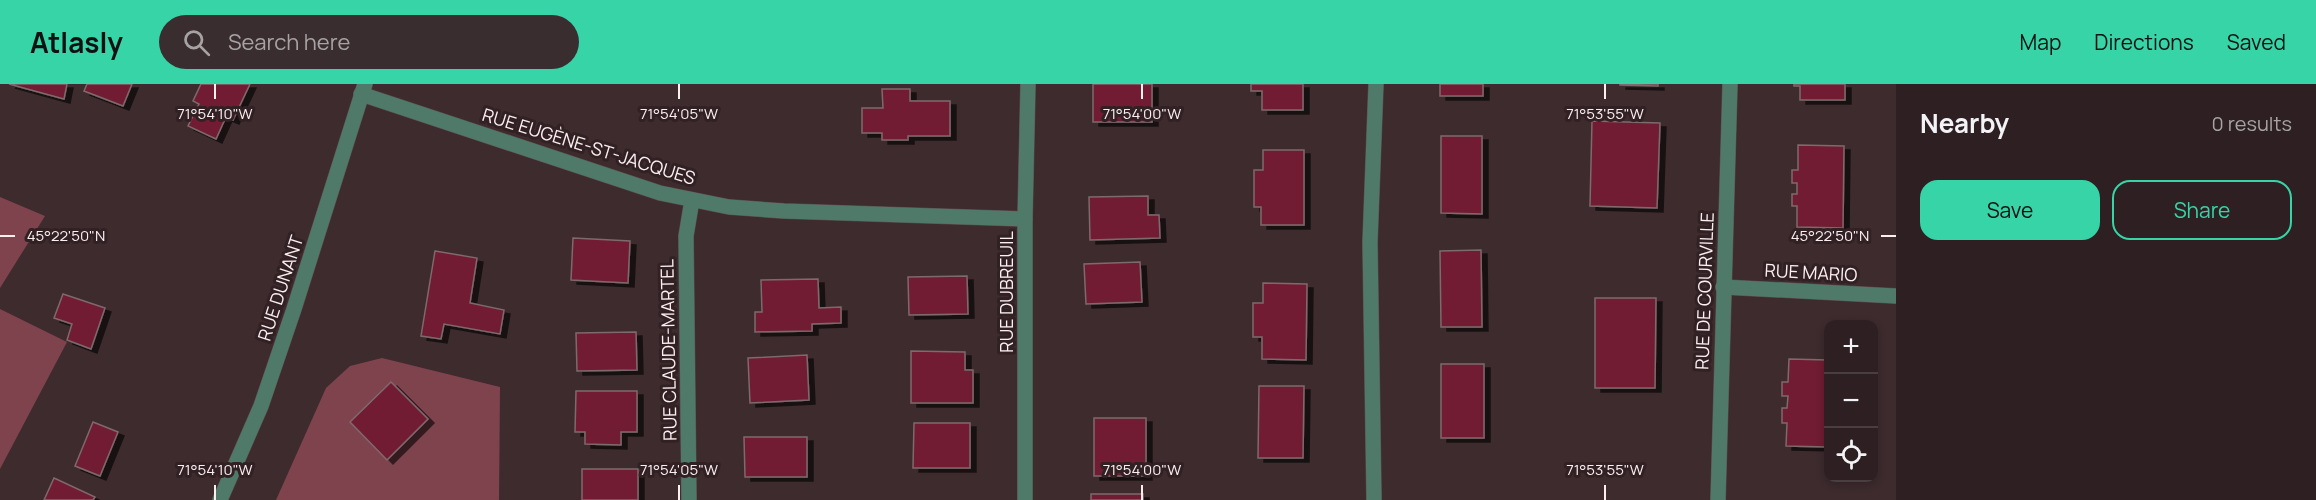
<!DOCTYPE html>
<meta charset="utf-8">
<style>
body{margin:0;font-family:Manrope,sans-serif;background:#3a2d2f;color:#f1f3f6}
.controls{position:absolute;right:18px;bottom:18px;display:grid;overflow:hidden;border-radius:12px;box-shadow:0 3px 9px #0003}
.controls button{width:54px;height:54px;display:grid;place-items:center;padding:0;border:0;border-bottom:2px solid #493e40;background:#2e2022;color:#f1f3f6;font:30px sans-serif}
.list{margin:0;padding:0;list-style:none}
h2{display:flex;justify-content:space-between;align-items:center;height:78px;margin:0;padding:0 24px;font-size:26px}
h2 small{font-size:20px;font-weight:400;color:#a7a3a5}
.actions{display:flex;gap:12px;padding:18px 24px}
.actions a{flex:1;padding:14px 0;border:2px solid #36d4a7;border-radius:18px;text-align:center;font-size:21px;color:#36d4a7}
.actions .main{background:#36d4a7;color:#111}
.icon{flex:none;width:33px;height:33px;fill:none;stroke:currentColor;stroke-width:2;stroke-linecap:round;stroke-linejoin:round}
.map{position:relative;flex:none;width:1896px;height:416px;overflow:hidden}
header{display:flex;align-items:center;gap:36px;box-sizing:border-box;height:84px;padding:0 30px;background:#36d4a7;color:#111}
header strong{font-size:28px}
nav{display:flex;gap:33px;margin-inline-start:auto;font-size:21px}
.search{width:420px;height:54px;background:#3a2d2f;display:flex;align-items:center;gap:15px;box-sizing:border-box;padding:0 21px;border-radius:33px;color:#a7a3a5;font-size:22px}
main{display:flex}
aside{flex:1;background:#2e2022}
.map>svg:first-child{display:block}
.green{fill:#7f434e}
.building{fill:#711c33;stroke:#7e696c;stroke-width:1.5;filter:url(#shadow)}
.lines{fill:none;stroke-linecap:round;stroke-linejoin:round}
.minor-casing{stroke:#5b4a4d;stroke-width:16}
.minor{stroke:#4f7969;stroke-width:15}
.ticks{fill:none;stroke:#fbeff0;stroke-width:2}
.labels{text-anchor:middle;dominant-baseline:central;stroke-width:6;stroke-linejoin:round;paint-order:stroke}
.street-label{font-size:18px;fill:#fbeff0;stroke:#322124}
.ticks-label{font-size:15px;text-anchor:middle;fill:#fbeff0;stroke:#322124;stroke-width:6;stroke-linejoin:round;paint-order:stroke}
</style>
<header>
<strong>Atlasly</strong>
<div class="search"><svg class="icon" aria-label="search" viewBox="0 0 24 24"><circle cx="10" cy="10" r="6"/><path d="M15 15l6 6"/></svg>Search here</div>
<nav><a>Map</a><a>Directions</a><a>Saved</a></nav>
</header>
<main>
<div class="map">
<svg width="1896" height="416" viewBox="0 0 1896 416">
<defs>
<filter id="shadow"><feDropShadow dx="6" dy="4" stdDeviation="0" flood-color="#0009"/></filter>
</defs>
<rect width="100%" height="100%" fill="#3d2b2e"/>
<g class="green">
<polygon points="0,113 45,132 0,204"/>
<polygon points="0,225 67,258 0,385"/>
<polygon points="382,274 500,303 499,416 276,416 326,304 350,282"/>
</g>
<g class="building">
<polygon points="9,0 67,0 64,15"/>
<polygon points="87,0 132,0 123,22 84,7"/>
<polygon points="201,0 250,0 233,36 226,33 216,55 188,42 199,20 193,17"/>
<rect x="1093" y="0" width="59" height="38"/>
<polygon points="1251,0 1303,0 1303,26 1262,26 1262,7 1251,7"/>
<rect x="1440" y="0" width="43" height="12"/>
<polygon points="1620,0 1658,0 1658,2 1620,1"/>
<polygon points="1794,0 1845,0 1845,16 1800,16 1800,2 1794,2"/>
<polygon points="882,5 910,5 910,17 950,17 950,52 908,52 908,56 882,56 882,49 862,49 862,24 883,24"/>
<polygon points="1592,37 1660,39 1657,124 1590,122"/>
<polygon points="1441,52 1482,52 1482,130 1441,129"/>
<polygon points="1798,61 1844,62 1843,144 1797,143 1797,122 1792,122 1792,110 1797,110 1797,99 1792,99 1792,86 1798,86"/>
<polygon points="1263,66 1304,66 1304,141 1261,141 1261,123 1254,123 1254,86 1263,86"/>
<polygon points="1148,112 1148,131 1159,131 1160,154 1090,156 1089,113"/>
<polygon points="573,154 630,157 628,199 571,196"/>
<polygon points="1481,166 1482,243 1441,243 1440,167"/>
<polygon points="435,167 477,174 470,219 504,226 500,250 444,240 441,255 421,252"/>
<polygon points="1140,178 1142,218 1086,220 1084,180"/>
<polygon points="967,192 968,230 909,231 908,193"/>
<polygon points="818,195 819,224 841,223 841,239 812,240 812,247 755,248 755,228 762,228 761,196"/>
<polygon points="1263,199 1307,200 1306,276 1262,275 1262,253 1253,253 1253,219 1263,219"/>
<polygon points="63,210 105,224 91,265 67,256 72,240 54,234"/>
<polygon points="1595,214 1656,214 1655,304 1595,304"/>
<polygon points="636,248 637,286 577,287 576,249"/>
<polygon points="911,267 965,268 965,286 973,286 973,319 911,319"/>
<polygon points="807,271 809,316 750,319 748,274"/>
<polygon points="1789,275 1828,276 1828,363 1786,362 1787,339 1782,339 1782,324 1787,324 1788,312 1782,312 1782,298 1788,298"/>
<rect x="1441" y="280" width="43" height="74"/>
<polygon points="391,298 428,335 387,376 350,338"/>
<polygon points="1259,302 1304,302 1303,374 1258,374"/>
<polygon points="576,307 637,307 637,348 621,348 621,361 585,360 585,348 575,348"/>
<rect x="1094" y="334" width="52" height="58"/>
<polygon points="93,338 118,348 100,392 75,382"/>
<polygon points="914,339 970,339 970,384 913,384"/>
<polygon points="744,353 807,353 807,393 745,393"/>
<rect x="582" y="385" width="56" height="31"/>
<polygon points="54,394 95,413 93,416 44,416"/>
<rect x="1091" y="410" width="52" height="6"/>
</g>
<g class="lines">
<defs>
<g id="minor">
<polyline points="361,10 660,109 729,123 784,127 1025,135"/>
<polyline points="1723,203 1896,212"/>
<polyline points="220,416 261,322 294,225 365,0"/>
<polyline points="689,416 686,152 692,116"/>
<polyline points="1025,416 1025,135 1028,0"/>
<polyline points="1374,416 1370,158 1376,0"/>
<polyline points="1718,416 1730,0"/>
</g>
</defs>
<use href="#minor" class="minor-casing"/>
<use href="#minor" class="minor"/>
</g>
<path class="ticks" d="M 215,0 L 215,15M 679,0 L 679,15M 1142,0 L 1142,15M 1605,0 L 1605,15M 0,152 L 15,152M 1881,152 L 1896,152M 215,401 L 215,416M 679,401 L 679,416M 1142,401 L 1142,416M 1605,401 L 1605,416"/>
<g class="labels">
<g class="street-label">
<text transform="translate(589 62) rotate(17)">RUE EUGÈNE-ST-JACQUES</text>
<text transform="translate(1811 188) rotate(3)">RUE MARIO</text>
<text transform="translate(280 204) rotate(-72)">RUE DUNANT</text>
<text transform="translate(1704 207) rotate(-88)">RUE DE COURVILLE</text>
<text transform="translate(1006 208) rotate(-90)">RUE DUBREUIL</text>
<text transform="translate(668 266) rotate(-91)">RUE CLAUDE-MARTEL</text>
</g>
</g>
<g class="ticks-label">
<text x="215" y="35">71°54'10"W</text>
<text x="679" y="35">71°54'05"W</text>
<text x="1142" y="35">71°54'00"W</text>
<text x="1605" y="35">71°53'55"W</text>
<text x="66" y="157">45°22'50"N</text>
<text x="1830" y="157">45°22'50"N</text>
<text x="215" y="391">71°54'10"W</text>
<text x="679" y="391">71°54'05"W</text>
<text x="1142" y="391">71°54'00"W</text>
<text x="1605" y="391">71°53'55"W</text>
</g>
</svg>
<div class="controls">
<button>+</button>
<button>−</button>
<button><svg class="icon" aria-label="locate" viewBox="0 0 24 24"><circle cx="12" cy="12" r="6"/><path d="M12 2v4M12 18v4M2 12h4M18 12h4"/></svg></button>
</div>
</div>
<aside>
<h2>Nearby<small>0 results</small></h2>
<ul class="list">
</ul>
<div class="actions"><a class="main">Save</a><a>Share</a></div>
</aside>
</main>
